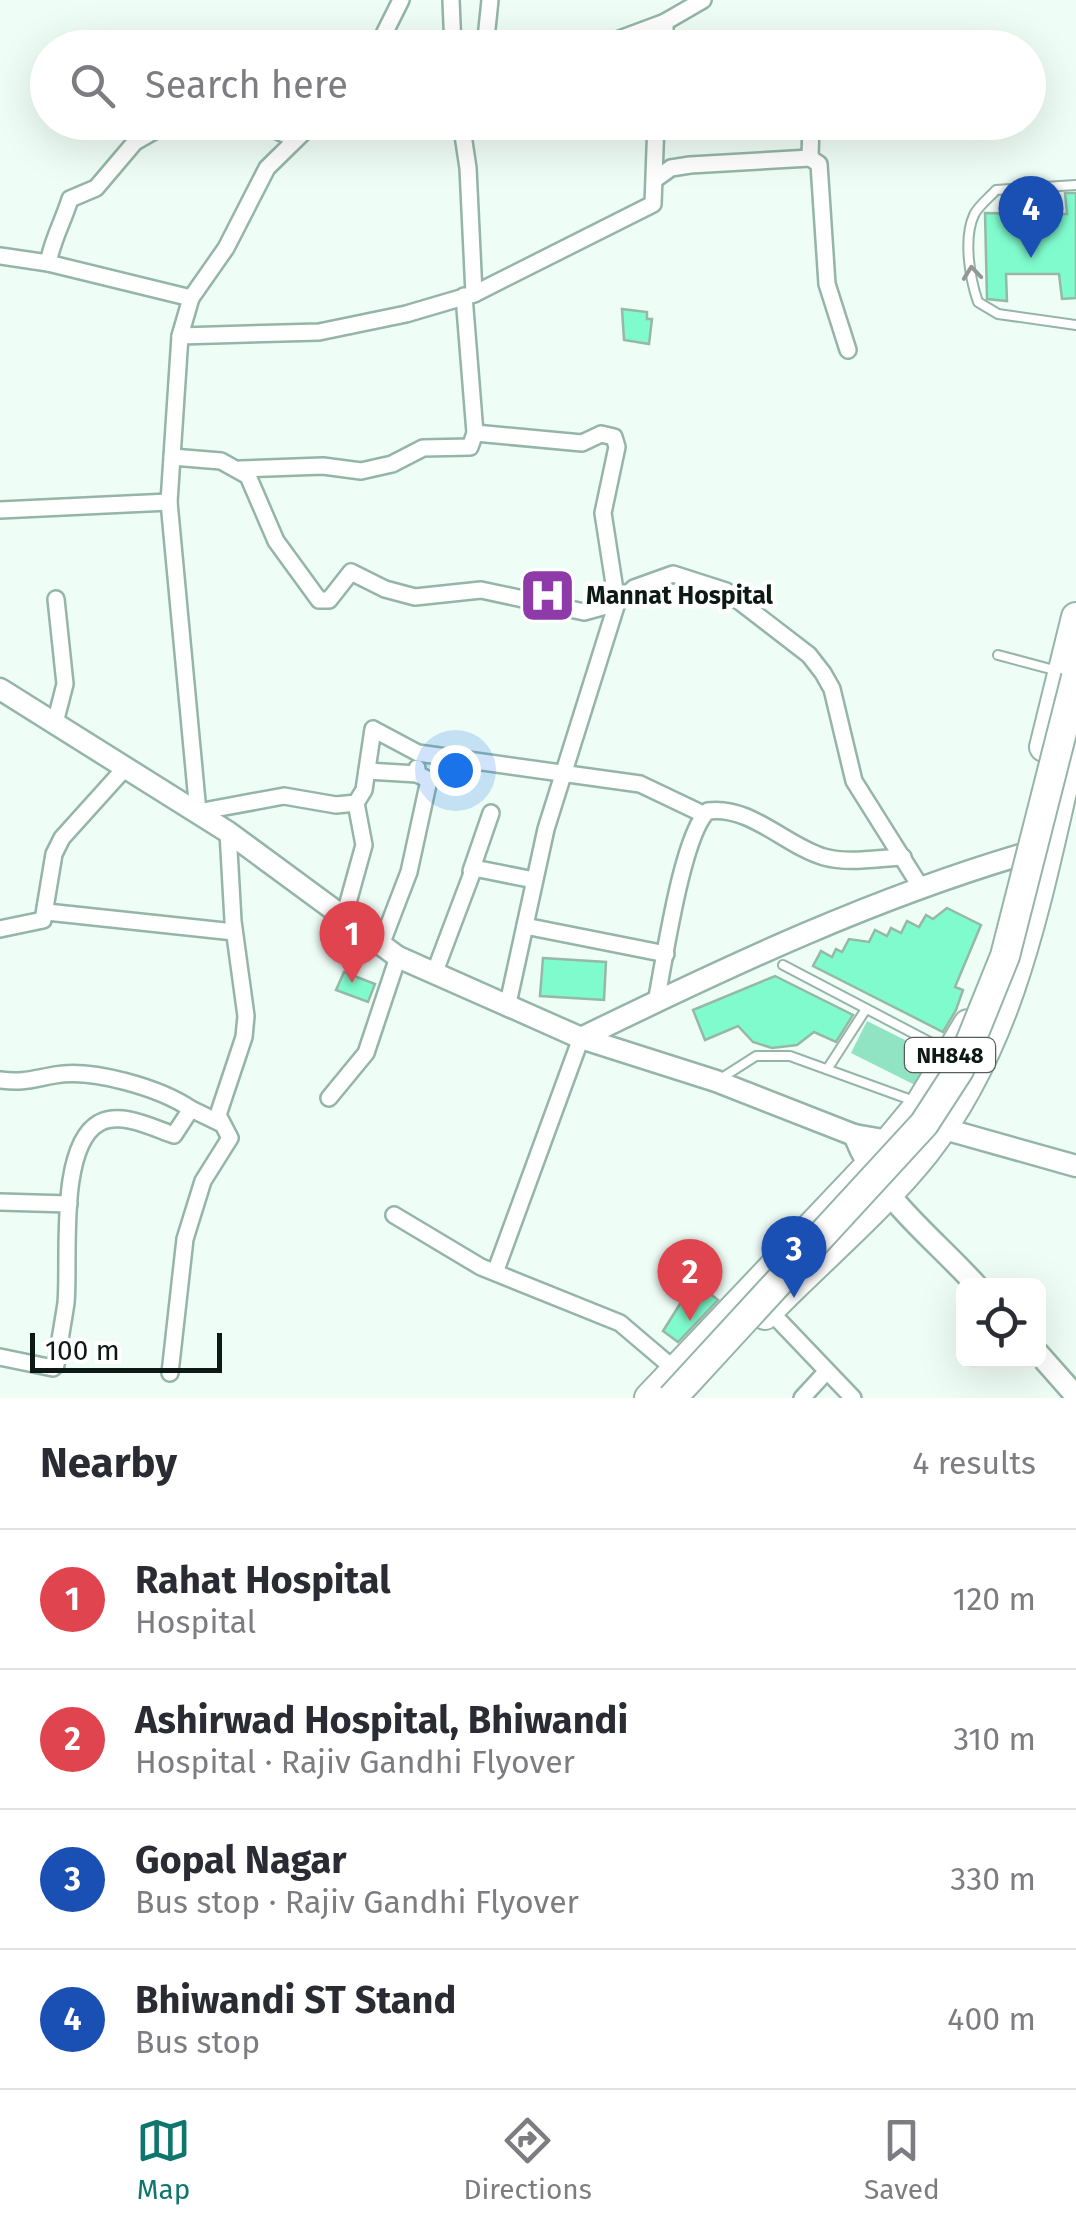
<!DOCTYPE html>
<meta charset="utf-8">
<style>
body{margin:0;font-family:"Fira Sans",sans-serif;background:#f7f7f7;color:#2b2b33}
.controls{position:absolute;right:30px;bottom:30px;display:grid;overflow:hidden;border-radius:15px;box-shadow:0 10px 40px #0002}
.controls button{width:90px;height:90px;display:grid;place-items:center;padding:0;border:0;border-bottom:2px solid #e1e1e2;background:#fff;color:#2b2b33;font:50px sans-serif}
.scale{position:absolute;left:30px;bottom:25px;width:192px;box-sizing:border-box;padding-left:10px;border:5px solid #0c1914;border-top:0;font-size:28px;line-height:35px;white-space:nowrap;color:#0c1914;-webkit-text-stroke:8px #fff;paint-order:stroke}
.you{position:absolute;left:455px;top:770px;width:35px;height:35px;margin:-25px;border:8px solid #fff;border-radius:50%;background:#1a73e8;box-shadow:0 0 0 15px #1a73e833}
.badge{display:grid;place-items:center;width:65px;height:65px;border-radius:50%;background:#0f766e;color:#fff;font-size:32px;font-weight:700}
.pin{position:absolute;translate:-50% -82px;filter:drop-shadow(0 2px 5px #0008)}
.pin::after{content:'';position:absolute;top:52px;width:35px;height:30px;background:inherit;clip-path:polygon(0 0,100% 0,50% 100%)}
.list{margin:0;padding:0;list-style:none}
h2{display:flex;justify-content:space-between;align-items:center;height:130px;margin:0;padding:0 40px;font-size:42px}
h2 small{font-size:32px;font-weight:400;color:#7c7c81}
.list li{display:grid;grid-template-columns:65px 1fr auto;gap:30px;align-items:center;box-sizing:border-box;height:140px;padding:0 40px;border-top:2px solid #e1e1e2}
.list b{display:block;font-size:38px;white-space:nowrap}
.list p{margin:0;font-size:32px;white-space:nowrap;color:#7c7c81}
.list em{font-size:32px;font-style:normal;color:#7c7c81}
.icon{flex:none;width:55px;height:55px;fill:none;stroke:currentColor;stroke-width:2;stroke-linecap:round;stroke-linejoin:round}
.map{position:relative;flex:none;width:1076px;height:1398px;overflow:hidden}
.search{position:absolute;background:#fff;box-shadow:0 10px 40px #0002;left:30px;right:30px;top:30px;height:110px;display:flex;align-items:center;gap:25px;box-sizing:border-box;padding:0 35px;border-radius:55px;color:#7c7c81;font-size:38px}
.sheet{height:690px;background:#fff}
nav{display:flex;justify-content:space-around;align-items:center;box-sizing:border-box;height:140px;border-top:2px solid #e1e1e2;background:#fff;font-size:28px;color:#7c7c81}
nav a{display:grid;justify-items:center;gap:5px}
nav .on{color:#0f766e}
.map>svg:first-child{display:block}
.green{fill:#90e4c3}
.building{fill:#7ffbcd;stroke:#96b8a9;stroke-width:2.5}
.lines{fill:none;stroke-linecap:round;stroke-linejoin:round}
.lane-casing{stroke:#94b5a7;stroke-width:12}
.street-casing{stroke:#94b5a7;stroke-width:20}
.secondary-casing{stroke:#94b5a7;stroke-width:25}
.highway-casing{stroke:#94b5a7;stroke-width:32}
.lane{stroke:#fff;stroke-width:8}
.street{stroke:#fff;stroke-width:15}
.secondary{stroke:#fff;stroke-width:20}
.highway{stroke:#fff;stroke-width:28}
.highway-bridge-casing{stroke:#94b5a7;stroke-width:32;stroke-linecap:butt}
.highway-bridge{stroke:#fff;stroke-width:28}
.oneway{stroke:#929895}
.labels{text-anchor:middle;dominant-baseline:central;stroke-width:9;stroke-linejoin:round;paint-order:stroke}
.shield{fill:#fff;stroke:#555e5a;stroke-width:2.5}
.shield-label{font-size:22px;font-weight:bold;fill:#0c1914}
.poi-label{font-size:25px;font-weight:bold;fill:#0c1914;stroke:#fff;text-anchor:start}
</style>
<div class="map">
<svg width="1076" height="1398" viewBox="0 0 1076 1398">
<rect width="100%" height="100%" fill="#effdf7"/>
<polygon class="green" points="867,1021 931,1053 915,1085 851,1053"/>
<g class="building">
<polygon points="1065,193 1076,193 1076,298 1062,299 1059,274 1006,274 1007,301 987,299 985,213 1067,214"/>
<polygon points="622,309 647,312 647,319 652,319 649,344 624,340"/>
<polygon points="947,908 981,925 955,987 963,990 956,1010 943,1032 813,966 821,951 832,957 836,949 842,952 849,939 869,942 875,930 887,936 891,928 901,933 907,921 919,927 926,915 933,919"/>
<polygon points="543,958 606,962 604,1000 540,996"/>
<polygon points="344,972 375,984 368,1002 336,990"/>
<polygon points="775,976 853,1015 836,1042 814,1032 797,1045 772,1048 753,1042 738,1026 705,1040 693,1010"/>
<polygon points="704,1289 718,1300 678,1342 663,1331 685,1296 693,1303"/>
</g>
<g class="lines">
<defs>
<g id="lane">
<path d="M 1076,185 L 996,190 C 989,198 978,206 974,215 C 963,239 970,279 978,302 L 998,314 L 1076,325"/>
<polyline points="998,655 1058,671"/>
<polyline points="783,965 947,1051"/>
<polyline points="828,1068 866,1009"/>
<polyline points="720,1079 756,1056 790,1056 914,1101"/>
</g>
<g id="street">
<polyline points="451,0 453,48"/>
<polyline points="377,48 401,0"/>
<polyline points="485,48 490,0"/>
<polyline points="595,48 665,22"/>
<polyline points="665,48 665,22 703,0"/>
<polyline points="257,122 293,138"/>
<polyline points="314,122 267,168 226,248 191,298 180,336 169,502 198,812 284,796 336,805 356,803 364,790 373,729 418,753 640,784 703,814"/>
<polyline points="461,122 468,168 474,294"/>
<polyline points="810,158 811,122"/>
<polyline points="657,178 671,168 690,165 810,158 819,164 827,284 848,350"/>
<polyline points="0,256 48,263 191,298"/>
<path d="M 48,263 C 53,238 63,222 70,199 L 96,188 L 135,142 L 170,122"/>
<polyline points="180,336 319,332 406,314 474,294 653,204 656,122"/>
<polyline points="475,433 582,443 601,434 614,437 617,447 603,513 617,603 546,829 507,1008"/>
<polyline points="172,457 221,461 248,476 276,541 319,600 329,600 351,572 385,589 415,597 481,590 584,612 617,603 634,588 673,574 726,591 809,655 823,673 832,689 854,781 920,886"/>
<polyline points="240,469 323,466 361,471 392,464 423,448 470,447 475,433 464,296"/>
<polyline points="0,510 169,502"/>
<polyline points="55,723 65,684 56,599"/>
<polyline points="367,771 417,774 417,768"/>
<polyline points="471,871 491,813"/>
<polyline points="47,912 234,932"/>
<polyline points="344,917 364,845 356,803"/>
<polyline points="525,926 666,954"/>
<polyline points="0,929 43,920 54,854 62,838 126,767"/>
<polyline points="381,945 409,872 429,780 417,774"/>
<polyline points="434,974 474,868 534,880"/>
<path d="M 656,1002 C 664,963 682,834 708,811 C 750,805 786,846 824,857 C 849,864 878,858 903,857"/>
<path d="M 0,1080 C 24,1083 32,1079 55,1075 C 92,1068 160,1088 191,1109"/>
<polyline points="329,1098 366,1053 398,957"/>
<polyline points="0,1202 69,1204"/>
<polyline points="394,1215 481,1267 620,1323 680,1374"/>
<polyline points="496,1270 581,1038"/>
<polyline points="766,1307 853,1398"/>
<path d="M 0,1357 L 53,1368 L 56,1365 C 59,1344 63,1323 66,1303 C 70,1261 57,1147 99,1123 C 122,1111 153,1128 174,1135 L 191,1109 L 220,1123"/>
<polyline points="170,1373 185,1239 203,1181 230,1138 218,1115 244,1037 246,1016 233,921 228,832"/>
<polyline points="802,1398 826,1372"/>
</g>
<g id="secondary">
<polyline points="0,689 228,832 398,957 581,1038 716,1081 854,1135 889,1141 897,1150"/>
<path d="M 581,1038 C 731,965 881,894 1041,849"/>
<polyline points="931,1120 941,1128 1076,1166"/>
<path d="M 854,1135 C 879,1199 932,1236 977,1286"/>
<polyline points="1038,1353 1076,1396"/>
</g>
<g id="highway">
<polyline points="1044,747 1076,617"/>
<path d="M 765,1315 C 817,1261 878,1211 925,1152 C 1019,1032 1040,877 1076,733"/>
<polyline points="649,1398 867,1168 920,1104 968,1024"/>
</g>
</defs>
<use href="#lane" class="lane-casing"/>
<use href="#street" class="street-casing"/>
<use href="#secondary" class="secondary-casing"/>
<use href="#highway" class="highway-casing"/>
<use href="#lane" class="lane"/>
<use href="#street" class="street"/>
<use href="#secondary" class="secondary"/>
<use href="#highway" class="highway"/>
<defs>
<polyline id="highway-bridge" points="672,1398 924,1124 959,1070 1005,956 1076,677"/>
</defs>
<use href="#highway-bridge" class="highway-bridge-casing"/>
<use href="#highway-bridge" class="highway-bridge"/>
</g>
<defs><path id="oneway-chevron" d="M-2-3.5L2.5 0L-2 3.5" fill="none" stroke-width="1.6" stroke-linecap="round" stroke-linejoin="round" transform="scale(2.5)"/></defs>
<use class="oneway" href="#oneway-chevron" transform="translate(972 273) rotate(-96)"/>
<defs>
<symbol id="hospital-square" viewBox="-11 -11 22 22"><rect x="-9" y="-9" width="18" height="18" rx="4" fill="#8e3aa8" stroke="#fff"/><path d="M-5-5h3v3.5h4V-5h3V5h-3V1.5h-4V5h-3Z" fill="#fff"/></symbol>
</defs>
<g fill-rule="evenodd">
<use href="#hospital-square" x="516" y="564" width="63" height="63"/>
</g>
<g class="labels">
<rect class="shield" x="905" y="1038" width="90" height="34" rx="8"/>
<g class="shield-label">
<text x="950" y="1055">NH848</text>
</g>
<g class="poi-label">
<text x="586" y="596">Mannat Hospital</text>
</g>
</g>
</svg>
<div class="controls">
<button><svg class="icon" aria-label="locate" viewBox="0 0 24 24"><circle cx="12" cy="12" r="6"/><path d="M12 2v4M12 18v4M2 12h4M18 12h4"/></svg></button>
</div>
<div class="scale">100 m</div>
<div class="you"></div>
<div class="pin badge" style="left:352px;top:983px;background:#e0444e">1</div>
<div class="pin badge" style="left:690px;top:1321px;background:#e0444e">2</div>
<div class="pin badge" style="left:794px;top:1298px;background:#1a4fb4">3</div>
<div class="pin badge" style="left:1031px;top:258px;background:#1a4fb4">4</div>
<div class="search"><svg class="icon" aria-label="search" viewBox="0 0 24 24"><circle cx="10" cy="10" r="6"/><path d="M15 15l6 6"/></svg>Search here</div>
</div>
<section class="sheet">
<h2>Nearby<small>4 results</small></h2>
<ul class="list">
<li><span class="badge" style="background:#e0444e">1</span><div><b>Rahat Hospital</b><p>Hospital</p></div><em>120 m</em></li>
<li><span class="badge" style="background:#e0444e">2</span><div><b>Ashirwad Hospital, Bhiwandi</b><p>Hospital · Rajiv Gandhi Flyover</p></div><em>310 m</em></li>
<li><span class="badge" style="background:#1a4fb4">3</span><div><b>Gopal Nagar</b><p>Bus stop · Rajiv Gandhi Flyover</p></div><em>330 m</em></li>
<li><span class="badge" style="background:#1a4fb4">4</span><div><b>Bhiwandi ST Stand</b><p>Bus stop</p></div><em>400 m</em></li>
</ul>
</section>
<nav>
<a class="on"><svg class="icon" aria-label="map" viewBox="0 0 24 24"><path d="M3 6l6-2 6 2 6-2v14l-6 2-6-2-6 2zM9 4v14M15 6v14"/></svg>Map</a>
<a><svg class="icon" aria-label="directions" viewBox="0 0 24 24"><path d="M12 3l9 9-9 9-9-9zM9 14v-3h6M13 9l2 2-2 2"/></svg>Directions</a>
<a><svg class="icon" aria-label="saved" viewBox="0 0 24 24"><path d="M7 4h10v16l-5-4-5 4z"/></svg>Saved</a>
</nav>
